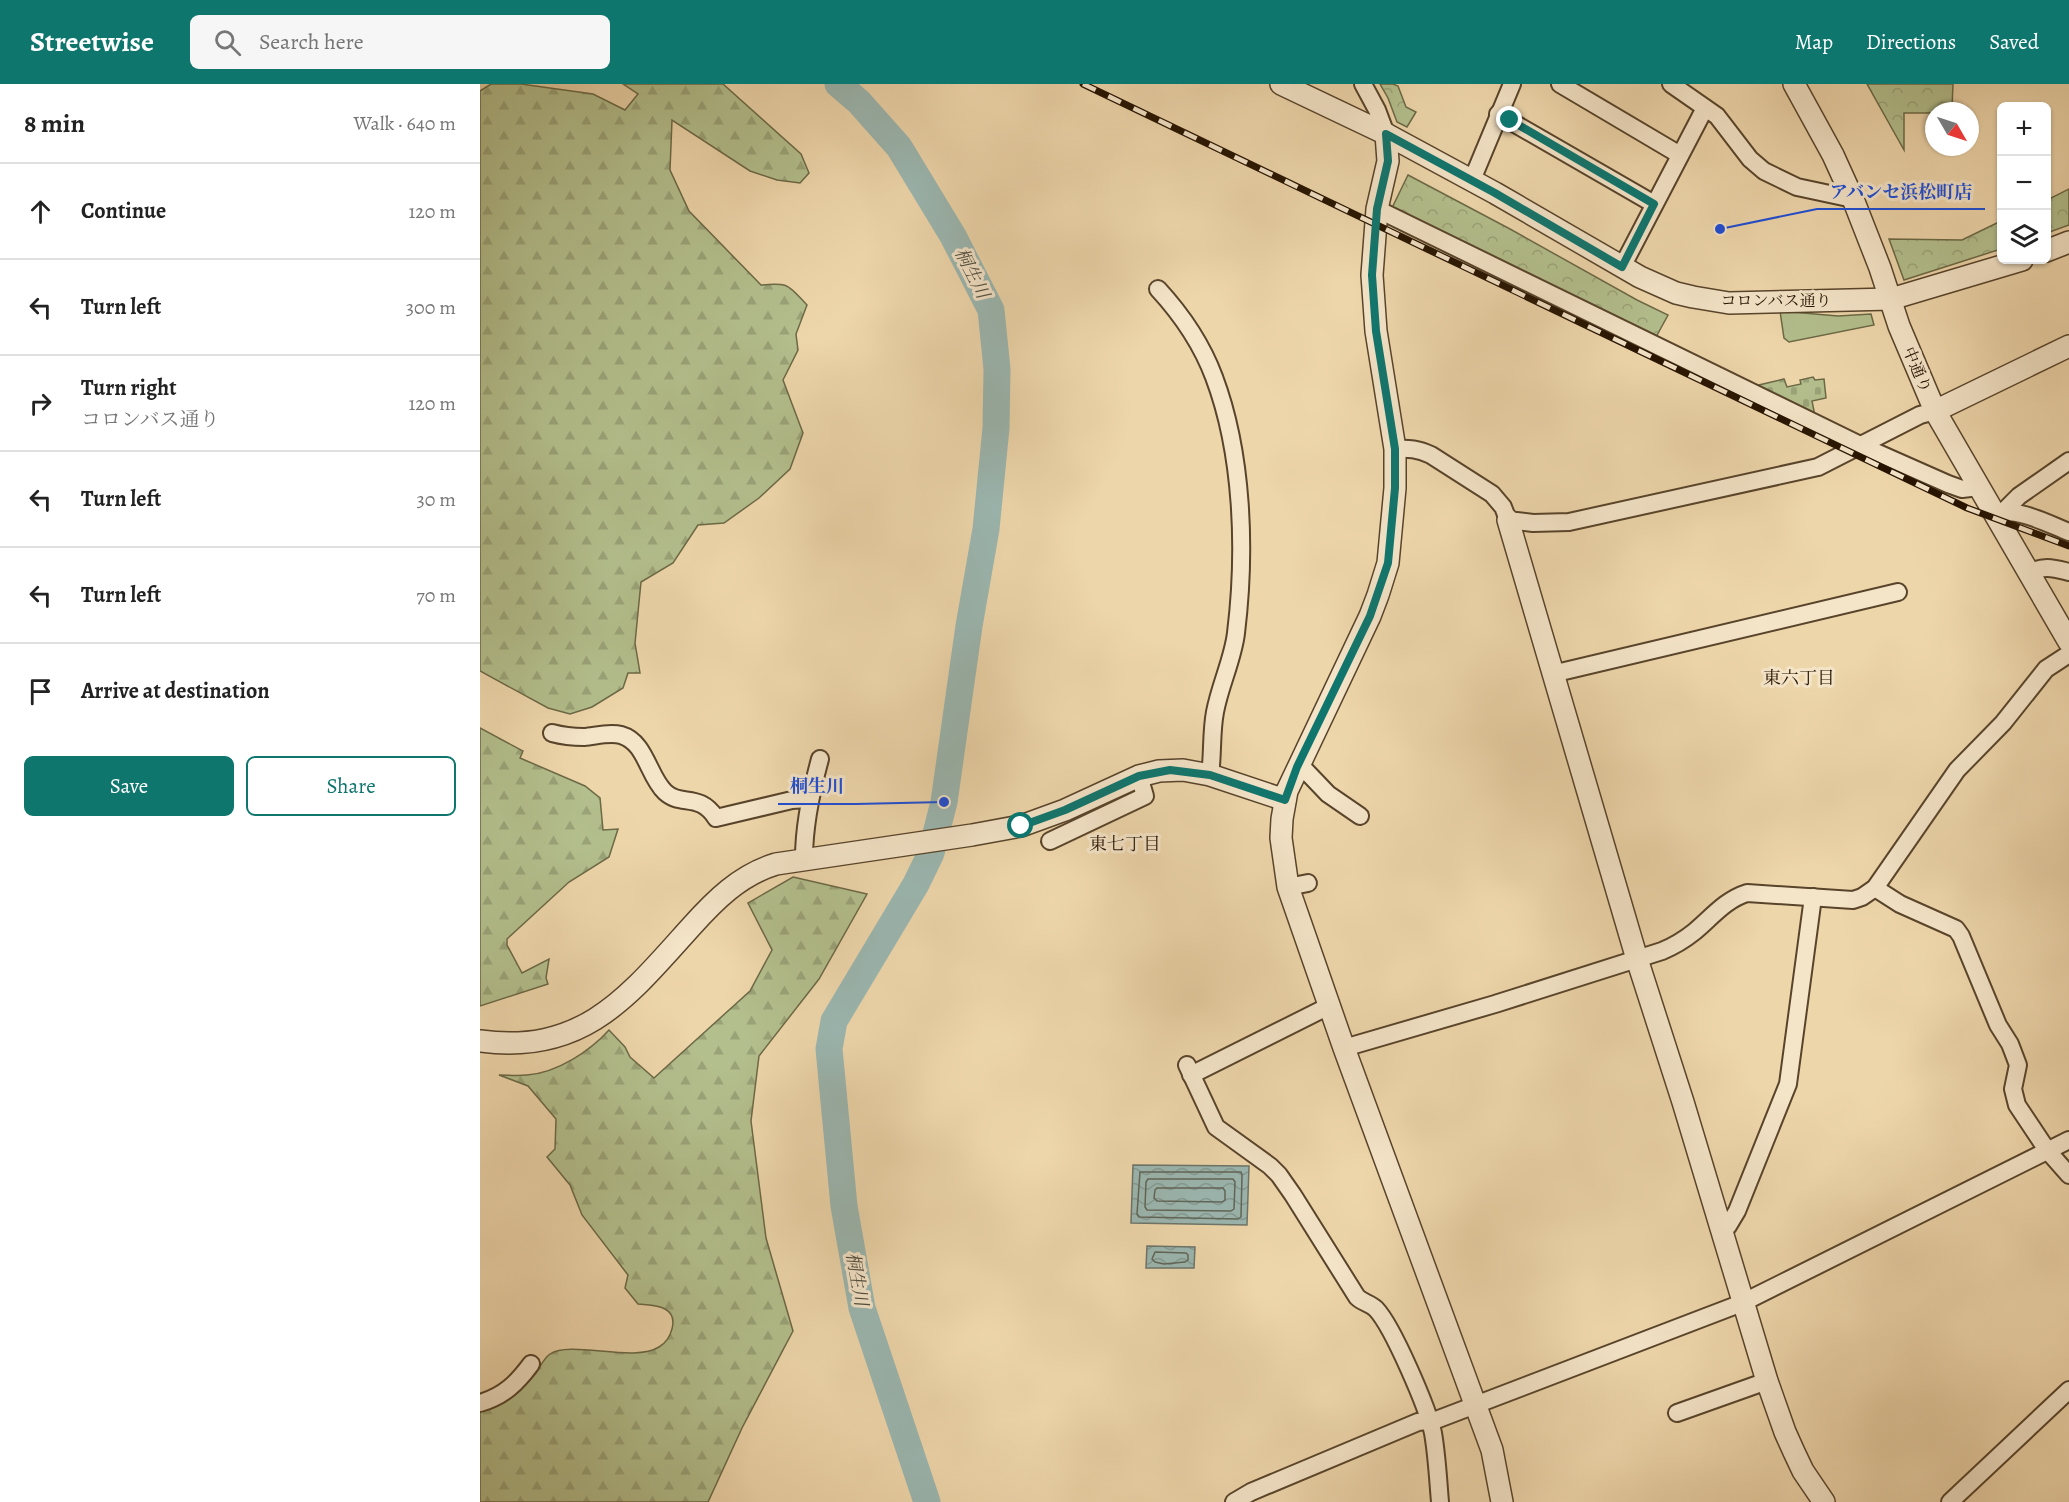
<!DOCTYPE html>
<meta charset="utf-8">
<style>
body{margin:0;font-family:Alegreya,"Noto Serif JP",serif;background:#f6f6f6;color:#222}
.controls{position:absolute;right:18px;top:18px;display:grid;overflow:hidden;border-radius:9px;box-shadow:0 2px 4px #0004}
.controls button{width:54px;height:54px;display:grid;place-items:center;padding:0;border:0;border-bottom:2px solid #e0e0e0;background:#fff;color:#222;font:30px sans-serif}
.compass{position:absolute;left:1445px;top:18px;width:54px;height:54px;border-radius:50%;background:#fff;box-shadow:0 2px 4px #0004;rotate:129deg}
.stop{position:absolute;width:18px;height:18px;margin:-14px;border:4px solid #0f766e;border-radius:50%;background:#fff}
.stop.end{background:#0f766e;border-color:#fff;box-shadow:0 2px 6px #0008}
.list{margin:0;padding:0;list-style:none}
h2{display:flex;justify-content:space-between;align-items:center;height:78px;margin:0;padding:0 24px;font-size:26px}
h2 small{font-size:20px;font-weight:400;color:#767676}
.list li{display:grid;grid-template-columns:39px 1fr auto;gap:18px;align-items:center;box-sizing:border-box;height:96px;padding:0 24px;border-top:2px solid #e0e0e0}
.list b{display:block;font-size:22px;white-space:nowrap}
.list p{margin:0;font-size:20px;white-space:nowrap;color:#767676}
.list em{font-size:20px;font-style:normal;color:#767676}
.actions{display:flex;gap:12px;padding:18px 24px}
.actions a{flex:1;padding:14px 0;border:2px solid #0f766e;border-radius:9px;text-align:center;font-size:21px;color:#0f766e}
.actions .main{background:#0f766e;color:#fff}
.icon{flex:none;width:33px;height:33px;fill:none;stroke:currentColor;stroke-width:2;stroke-linecap:round;stroke-linejoin:round}
.map{position:relative;flex:none;width:1589px;height:1418px;overflow:hidden}
header{display:flex;align-items:center;gap:36px;box-sizing:border-box;height:84px;padding:0 30px;background:#0f766e;color:#fff}
header strong{font-size:28px}
nav{display:flex;gap:33px;margin-inline-start:auto;font-size:21px}
.search{width:420px;height:54px;background:#f6f6f6;display:flex;align-items:center;gap:15px;box-sizing:border-box;padding:0 21px;border-radius:9px;color:#767676;font-size:22px}
main{display:flex}
aside{flex:1;background:#fff}
.map>svg:first-child{display:block}
.grass{fill:#b3bf8d;stroke:#6c6946;stroke-width:1.5}
.forest{fill:url(#forest-firs);stroke:#6c6946;stroke-width:1.5}
.cemetery{fill:url(#cemetery-stones);stroke:#6c6946;stroke-width:1.5}
.park{fill:url(#park-crowns);stroke:#6c6946;stroke-width:1.5}
.water{fill:url(#water-waves);stroke:#6c756a;stroke-width:1.5}
.lines{fill:none;stroke-linecap:round;stroke-linejoin:round}
.shore{stroke:#606558;stroke-width:1.5}
.river{stroke:#9bb7b1;stroke-width:27}
.minor-casing{stroke:#58442b;stroke-width:20}
.tertiary-casing{stroke:#58442b;stroke-width:24}
.minor{stroke:#f4e4c8;stroke-width:16}
.tertiary{stroke:#f4e4c8;stroke-width:21}
.rail-casing{stroke:#261300;stroke-width:7}
.rail{stroke:#f4e4c8;stroke-width:4.5;stroke-dasharray:14;stroke-linecap:butt}
.route{stroke:#0f766e;stroke-width:8}
.labels{text-anchor:middle;dominant-baseline:central;stroke-width:6;stroke-linejoin:round;paint-order:stroke}
.street-label{font-size:16px;fill:#261300;stroke:#f4e4c8}
.water-label{font-size:18px;font-style:italic;fill:#4f4c3e;stroke:#f4e4c8}
.neighbourhood-label{font-size:18px;fill:#261300;stroke:#f4e4c8}
.leader{fill:none;stroke:#1d4ed8;stroke-width:2}
.callout-dot{fill:#1d4ed8;stroke:#f4e4c8;stroke-width:2}
.callout-label{font-size:18px;text-anchor:middle;font-weight:bold;fill:#1d4ed8;stroke:#f4e4c8;stroke-width:6;stroke-linejoin:round;paint-order:stroke}
</style>
<header>
<strong>Streetwise</strong>
<div class="search"><svg class="icon" aria-label="search" viewBox="0 0 24 24"><circle cx="10" cy="10" r="6"/><path d="M15 15l6 6"/></svg>Search here</div>
<nav><a>Map</a><a>Directions</a><a>Saved</a></nav>
</header>
<main>
<aside>
<h2>8 min<small>Walk · 640 m</small></h2>
<ul class="list">
<li><svg class="icon" aria-label="ahead" viewBox="0 0 24 24"><path d="M12 20V5M6 11l6-6 6 6"/></svg><div><b>Continue</b></div><em>120 m</em></li>
<li><svg class="icon" aria-label="left" viewBox="0 0 24 24"><path d="M17 20v-9H6M10 6l-5 5 5 5"/></svg><div><b>Turn left</b></div><em>300 m</em></li>
<li><svg class="icon" aria-label="right" viewBox="0 0 24 24"><path d="M7 20v-9h11M14 6l5 5-5 5"/></svg><div><b>Turn right</b><p>コロンバス通り</p></div><em>120 m</em></li>
<li><svg class="icon" aria-label="left" viewBox="0 0 24 24"><path d="M17 20v-9H6M10 6l-5 5 5 5"/></svg><div><b>Turn left</b></div><em>30 m</em></li>
<li><svg class="icon" aria-label="left" viewBox="0 0 24 24"><path d="M17 20v-9H6M10 6l-5 5 5 5"/></svg><div><b>Turn left</b></div><em>70 m</em></li>
<li><svg class="icon" aria-label="arrive" viewBox="0 0 24 24"><path d="M6 21V4h12l-3 4 3 4H6"/></svg><div><b>Arrive at destination</b></div></li>
</ul>
<div class="actions"><a class="main">Save</a><a>Share</a></div>
</aside>
<div class="map">
<svg width="1589" height="1418" viewBox="0 0 1589 1418">
<defs>
<pattern id="forest-firs" width="22" height="20" patternUnits="userSpaceOnUse" patternTransform="scale(1.5)"><rect width="22" height="20" fill="#b3bf8d"/><path d="M5 1l3.5 6h-7zM16 11l3.5 6h-7z" fill="#9aa378"/></pattern>
<pattern id="cemetery-stones" width="16" height="16" patternUnits="userSpaceOnUse" patternTransform="scale(1.5)"><rect width="16" height="16" fill="#b3bf8d"/><path d="M2 7V4a2 2 0 0 1 4 0v3zM10 15v-3a2 2 0 0 1 4 0v3z" fill="#9aa378"/></pattern>
<pattern id="park-crowns" width="20" height="18" patternUnits="userSpaceOnUse" patternTransform="scale(1.5)"><rect width="20" height="18" fill="#b3bf8d"/><path d="M2 6a3 3 0 1 1 6 0M12 15a3 3 0 1 1 6 0" fill="none" stroke="#9aa378"/></pattern>
<pattern id="water-waves" width="16" height="10" patternUnits="userSpaceOnUse" patternTransform="scale(1.5)"><rect width="16" height="10" fill="#9bb7b1"/><path d="M0 5q4-4 8 0t8 0" fill="none" stroke="#859c96"/></pattern>
</defs>
<rect width="100%" height="100%" fill="#eed6ab"/>
<filter id="stains"><feTurbulence type="fractalNoise" baseFrequency=".00333" numOctaves="4"/><feColorMatrix values="0 0 0 0 .2 0 0 0 0 .09 0 0 0 0 .02 0 0 0 .5 -.17"/></filter>
<radialGradient id="worn" r=".72"><stop offset=".6" stop-color="#630" stop-opacity="0"/><stop offset="1" stop-color="#630" stop-opacity=".3"/></radialGradient>
<polygon class="grass" points="1300,227 1358,232 1391,230 1394,241 1309,258 1304,254"/>
<g class="forest">
<path d="M 11,0 L 41,0 L 113,10 L 145,26 L 158,10 L 143,0 L 243,0 L 321,70 L 329,89 L 320,99 L 297,96 L 270,87 L 192,36 L 190,86 L 209,127 L 281,201 C 309,198 308,201 327,221 L 316,250 L 318,266 L 303,296 L 323,349 L 310,385 L 279,414 L 244,439 L 218,441 L 193,479 L 161,498 L 155,559 L 160,589 L 148,589 L 143,604 L 112,623 L 90,630 L 68,624 L 0,587 L 0,7 Z"/>
<polygon points="0,644 43,667 40,674 105,702 120,714 123,746 138,745 129,773 89,798 27,855 27,861 42,889 69,875 66,894 68,900 0,922"/>
<path d="M 313,793 L 387,810 L 339,895 L 279,972 L 271,1037 L 286,1154 L 313,1247 L 262,1344 L 228,1418 L 0,1418 L 0,1327 C 24,1318 40,1309 56,1289 C 60,1283 64,1274 70,1270 C 91,1256 154,1279 179,1263 C 191,1256 200,1233 185,1225 C 178,1221 166,1221 158,1220 L 145,1204 L 148,1191 L 102,1131 L 90,1101 L 67,1073 L 75,1065 L 76,1035 L 48,1002 L 19,991 C 28,991 38,992 47,991 C 77,989 110,967 129,946 L 145,963 L 150,973 L 174,994 L 270,907 L 292,866 L 268,819 Z"/>
</g>
<polygon class="cemetery" points="1333,293 1335,296 1344,295 1346,314 1332,317 1335,332 1278,304 1279,301 1304,295 1307,303 1321,300 1320,296"/>
<g class="park">
<polygon points="900,0 913,0 918,2 926,23 936,28 927,43 917,38 908,14"/>
<polygon points="1387,0 1473,0 1472,24 1468,27 1454,27 1454,29 1424,29 1424,66"/>
<polygon points="928,91 1030,145 1157,216 1188,231 1176,253 912,124"/>
<polygon points="1589,105 1589,141 1567,149 1567,116"/>
<polygon points="1521,137 1521,165 1424,196 1409,155 1482,156"/>
</g>
<g class="water">
<polygon points="653,1081 769,1082 767,1141 651,1139"/>
<polygon points="667,1162 715,1163 714,1184 666,1184"/>
</g>
<g class="lines">
<g class="shore">
<polygon points="660,1088 761,1088 762,1091 761,1133 758,1135 659,1133 657,1130"/>
<polygon points="668,1095 753,1095 755,1098 754,1125 751,1127 667,1126 665,1123 666,1098"/>
<polygon points="677,1104 743,1104 745,1107 745,1116 742,1118 677,1117 674,1114 675,1106"/>
<polygon points="675,1168 706,1169 708,1171 708,1176 705,1178 684,1180 675,1178 672,1175"/>
</g>
<polyline class="river" points="358,0 379,18 419,63 473,152 511,226 517,285 516,344 506,445 489,542 464,718 451,769 436,800 354,937 349,965 364,1122 382,1224 447,1418"/>
<defs>
<g id="minor">
<polyline points="883,0 897,26 906,50"/>
<polyline points="1080,0 1200,71"/>
<polyline points="1191,0 1237,32 1270,75 1284,87 1317,103 1373,115"/>
<polyline points="1018,30 1174,120"/>
<polyline points="992,96 1032,0"/>
<polyline points="897,125 1382,362 1468,400 1482,405 1499,403"/>
<polyline points="1142,183 1225,24"/>
<path d="M 678,205 C 701,230 722,261 734,293 C 763,370 766,467 756,549 C 753,575 740,601 735,628 C 731,649 733,670 730,691"/>
<path d="M 915,365 C 929,364 938,365 951,371 L 1012,410 L 1023,423 L 1028,436 L 1053,439 L 1089,438 L 1338,383 L 1440,331 L 1455,327"/>
<polyline points="1523,428 1539,412 1589,377"/>
<path d="M 1515,430 C 1538,423 1568,440 1589,448"/>
<path d="M 1548,489 C 1564,481 1573,484 1589,488"/>
<polyline points="1072,590 1418,508"/>
<path d="M 72,649 C 83,652 93,653 104,653 C 116,652 129,648 141,651 C 166,658 168,692 185,708 C 201,723 219,708 236,734 L 312,716 L 329,715"/>
<polyline points="817,683 826,687 848,710 880,732"/>
<polyline points="570,757 665,712 659,692"/>
<path d="M 324,774 C 324,740 331,708 340,675"/>
<polyline points="808,803 828,799"/>
<polyline points="1395,804 1420,820 1476,845 1481,852 1518,941 1530,960 1538,981 1533,1005 1537,1021 1567,1066 1589,1091"/>
<path d="M 864,964 L 1015,920 L 1182,867 C 1194,862 1204,856 1214,848 C 1232,833 1245,816 1267,809 L 1373,816 L 1382,813 L 1395,804 L 1477,686 L 1523,639 L 1566,585 L 1589,570"/>
<path d="M 707,981 L 736,1043 L 790,1082 L 799,1091 L 813,1111 L 877,1213 C 883,1219 890,1219 896,1225 C 913,1243 948,1325 953,1349 C 957,1372 958,1395 960,1418"/>
<polyline points="711,991 849,922"/>
<polyline points="1241,1147 1248,1142 1257,1127 1308,1000 1333,813"/>
<path d="M 0,1319 C 24,1312 37,1299 51,1280"/>
<polyline points="1197,1329 1287,1297"/>
<polyline points="754,1418 771,1408 938,1338 956,1336 1262,1219 1589,1056"/>
<polyline points="1470,1418 1589,1306"/>
</g>
<g id="tertiary">
<polyline points="801,0 906,50 1015,109 1160,193 1196,209 1213,213 1249,219 1411,215 1542,176"/>
<polyline points="1314,0 1353,71 1373,115 1400,184 1419,242 1455,327 1589,558"/>
<polyline points="906,50 908,77 897,125 892,191 896,247 915,365 915,404 908,479 898,511 890,532 807,707 802,735 801,754 808,803 864,964 1012,1366 1022,1418"/>
<polyline points="1566,167 1589,158"/>
<polyline points="1455,327 1589,262"/>
<polyline points="1028,436 1157,875 1203,1018 1287,1297 1305,1348 1314,1368 1323,1387 1344,1418"/>
<path d="M 0,957 C 103,971 148,913 210,844 C 235,816 260,791 296,780 L 492,751 L 541,742 L 585,726 L 659,692 L 679,687 L 703,686 L 730,691 L 805,716"/>
</g>
</defs>
<use href="#minor" class="minor-casing"/>
<use href="#tertiary" class="tertiary-casing"/>
<use href="#minor" class="minor"/>
<use href="#tertiary" class="tertiary"/>
<defs>
<polyline id="rail" points="603,0 1487,424 1589,462"/>
</defs>
<use href="#rail" class="rail-casing"/>
<use href="#rail" class="rail"/>
</g>
<g class="lines">
<polyline class="route" points="541,742 585,726 659,692 690,686 730,691 805,716 817,683 890,532 908,479 915,404 915,365 896,247 892,191 897,125 908,77 906,50 1015,109 1142,183 1174,120 1030,36"/>
</g>
<g class="labels">
<g class="street-label">
<text x="1296" y="217">コロンバス通り</text>
<text transform="translate(1437 286) rotate(67)">中通り</text>
</g>
<g class="water-label">
<text transform="translate(492 189) rotate(63)">桐生川</text>
<text transform="translate(377 1195) rotate(80)">桐生川</text>
</g>
<g class="neighbourhood-label">
<text x="1319" y="594">東六丁目</text>
<text x="645" y="760">東七丁目</text>
</g>
</g>
<path class="leader" d="M1240 145L1337 125H1505M464 718L376 720H298"/>
<g class="callout-dot">
<circle cx="1240" cy="145" r="6"/>
<circle cx="464" cy="718" r="6"/>
</g>
<g class="callout-label">
<text x="1421" y="114">アバンセ浜松町店</text>
<text x="337" y="708">桐生川</text>
</g>
<rect width="100%" height="100%" filter="url(#stains)"/>
<rect width="100%" height="100%" fill="url(#worn)"/>
</svg>
<div class="controls">
<button>+</button>
<button>−</button>
<button><svg class="icon" aria-label="layers" viewBox="0 0 24 24"><path d="M12 4l9 5-9 5-9-5zM3 14l9 5 9-5"/></svg></button>
</div>
<svg class="compass" viewBox="-18 -18 36 36"><path d="M0-13l5 13h-10z" fill="#e53935"/><path d="M0 13l5-13h-10z" fill="#767676"/></svg>
<div class="stop" style="left:541px;top:742px"></div>
<div class="stop end" style="left:1030px;top:36px"></div>
</div>
</main>
